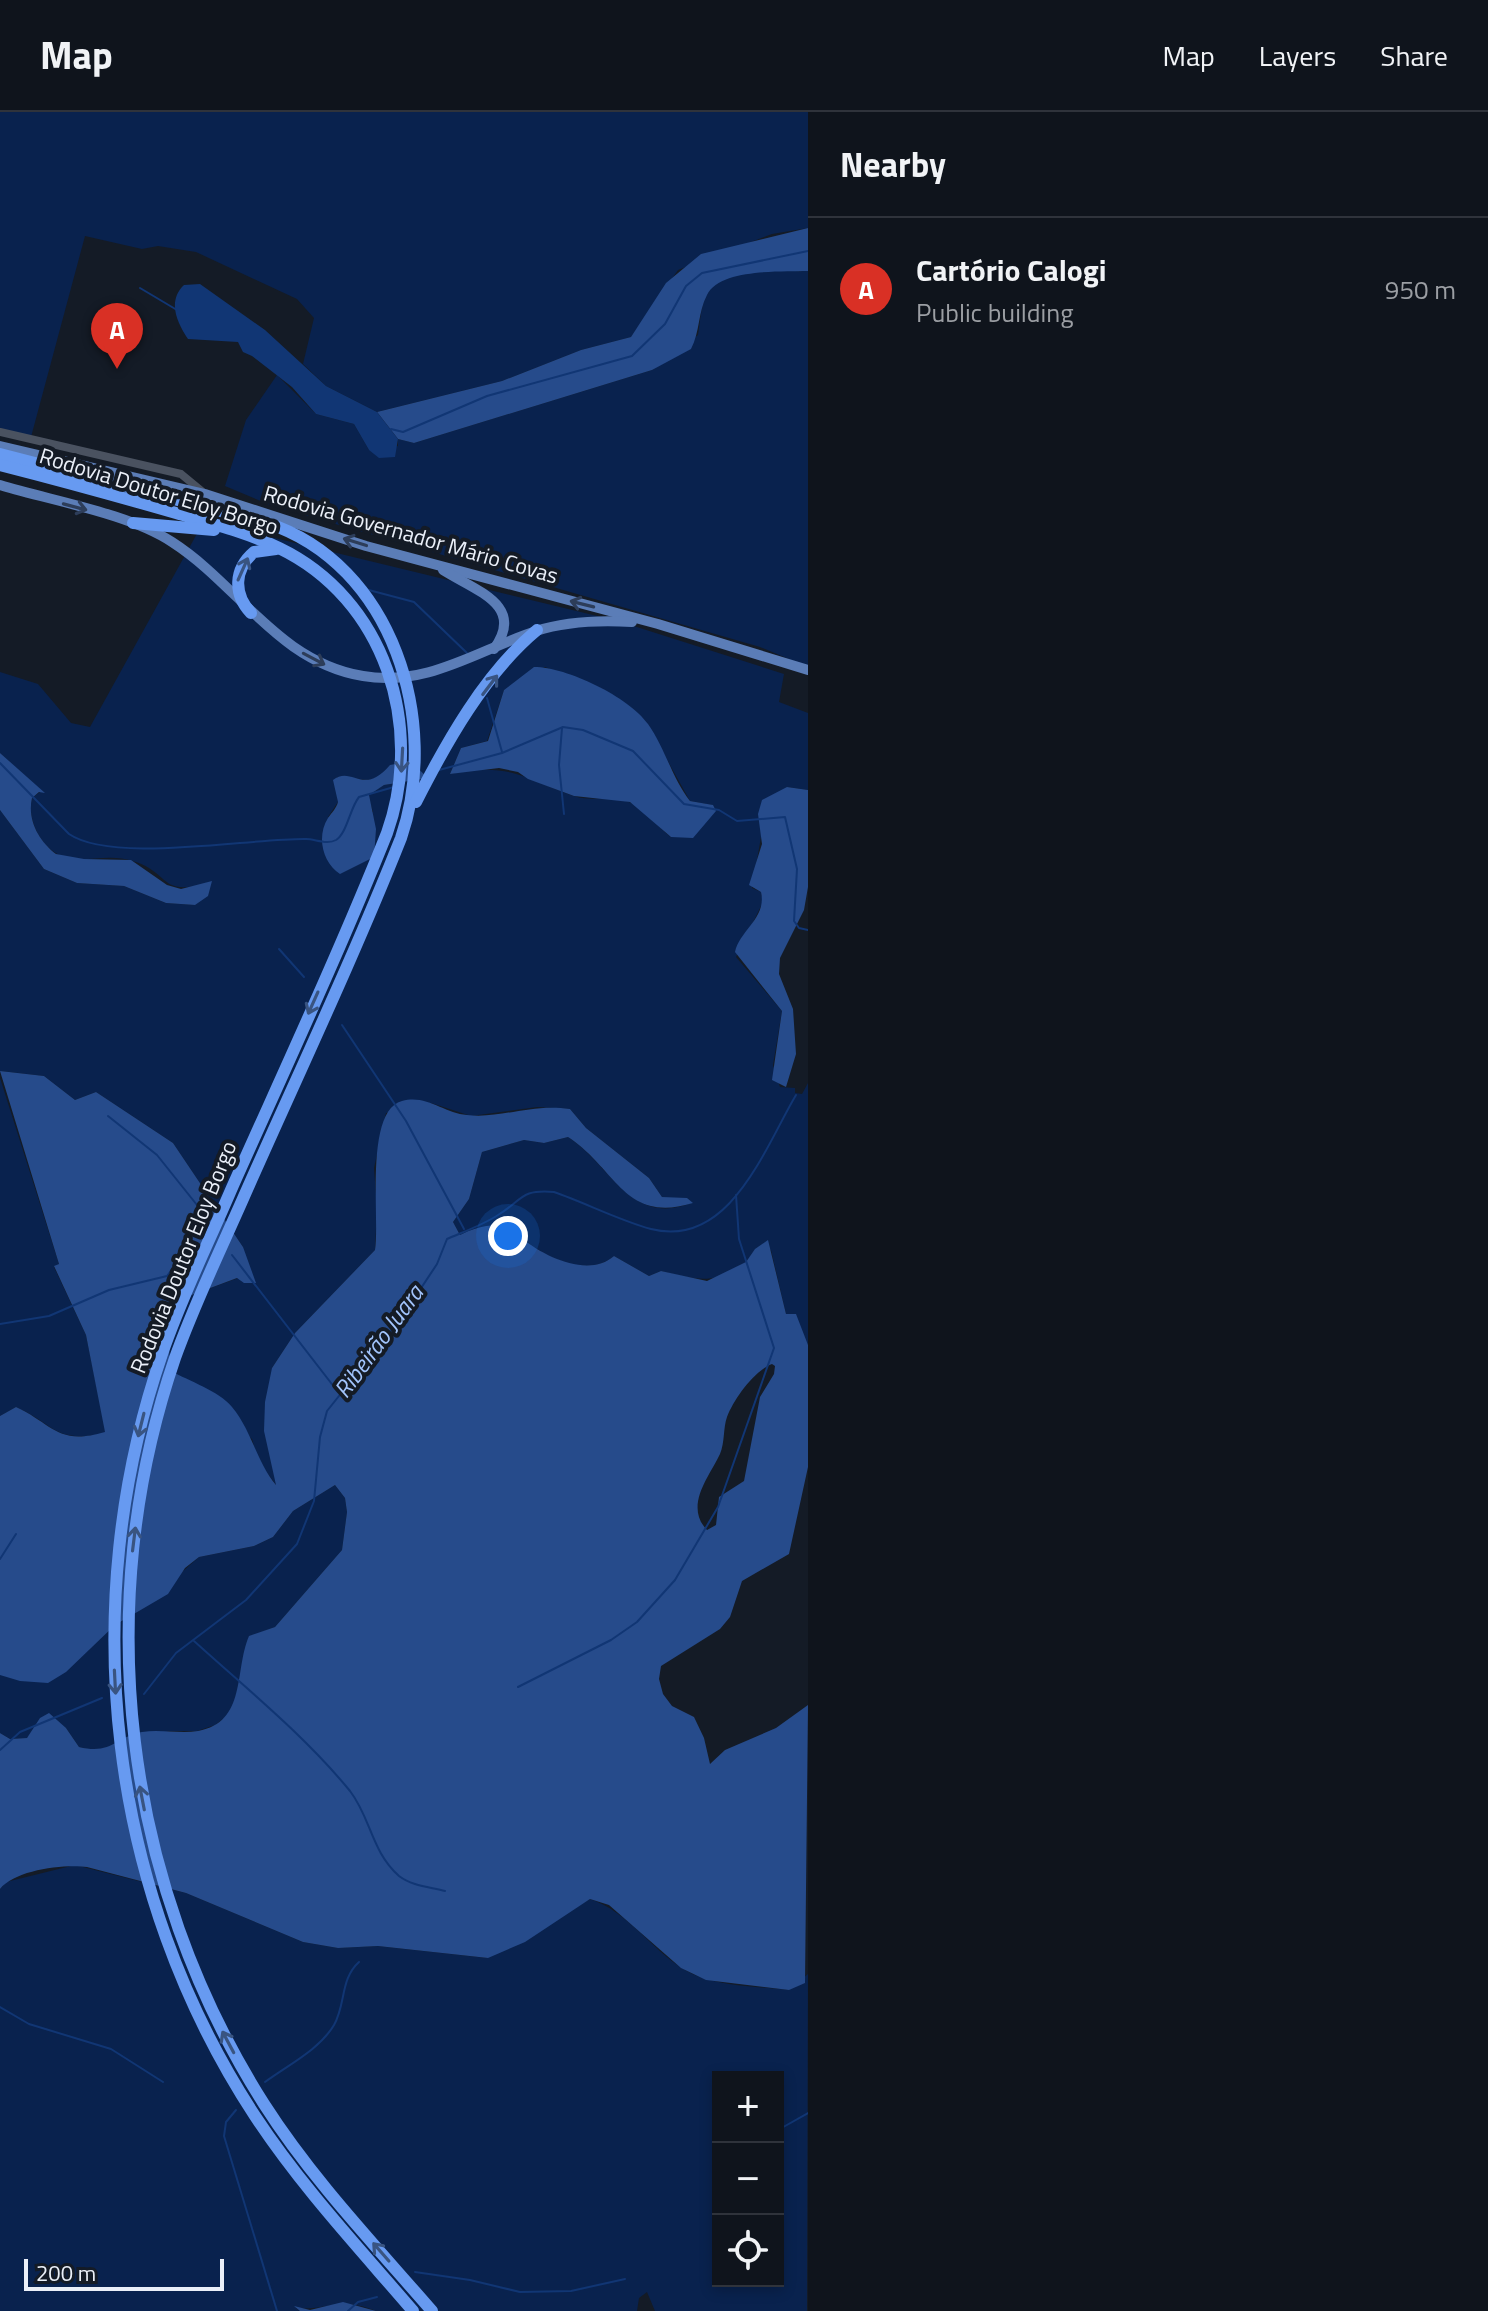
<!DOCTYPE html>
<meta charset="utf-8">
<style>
body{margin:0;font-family:"Titillium Web",sans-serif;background:#1d2129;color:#f1f3f6}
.controls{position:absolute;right:24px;bottom:24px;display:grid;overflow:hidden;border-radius:0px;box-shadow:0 4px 12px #0003}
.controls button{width:72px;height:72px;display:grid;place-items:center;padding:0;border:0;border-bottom:2px solid #2f333b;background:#0f141c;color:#f1f3f6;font:40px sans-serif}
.scale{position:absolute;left:24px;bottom:20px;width:200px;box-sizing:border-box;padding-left:8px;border:4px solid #ebf0f9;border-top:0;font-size:22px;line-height:28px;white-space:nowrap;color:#ebf0f9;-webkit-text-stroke:6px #141b26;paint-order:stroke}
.you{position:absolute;left:508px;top:1124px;width:28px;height:28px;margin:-20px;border:6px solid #fff;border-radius:50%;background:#1a73e8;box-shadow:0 0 0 12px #1a73e833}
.badge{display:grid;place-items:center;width:52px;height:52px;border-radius:50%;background:#d93025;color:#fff;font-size:26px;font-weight:700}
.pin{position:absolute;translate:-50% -66px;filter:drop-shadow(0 2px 4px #0008)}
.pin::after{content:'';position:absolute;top:42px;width:28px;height:24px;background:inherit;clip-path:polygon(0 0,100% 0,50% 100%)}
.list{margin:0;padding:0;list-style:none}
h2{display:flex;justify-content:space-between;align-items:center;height:104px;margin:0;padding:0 32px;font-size:34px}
h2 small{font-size:26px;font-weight:400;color:#9b9ea3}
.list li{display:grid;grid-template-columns:52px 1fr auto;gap:24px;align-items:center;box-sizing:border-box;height:144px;padding:0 32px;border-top:2px solid #2f333b}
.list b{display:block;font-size:30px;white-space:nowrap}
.list p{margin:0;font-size:26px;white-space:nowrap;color:#9b9ea3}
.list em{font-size:26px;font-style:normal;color:#9b9ea3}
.icon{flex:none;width:44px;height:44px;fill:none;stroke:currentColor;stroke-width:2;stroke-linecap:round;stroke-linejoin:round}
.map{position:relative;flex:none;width:808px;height:2199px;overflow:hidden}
header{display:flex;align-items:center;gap:48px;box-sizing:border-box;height:112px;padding:0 40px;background:#0f141c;border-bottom:2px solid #2f333b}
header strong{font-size:38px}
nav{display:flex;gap:44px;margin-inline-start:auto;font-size:28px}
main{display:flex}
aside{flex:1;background:#0f141c}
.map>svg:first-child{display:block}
.green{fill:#09224e;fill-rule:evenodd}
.forest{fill:#264b8b;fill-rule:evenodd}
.water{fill:#113674}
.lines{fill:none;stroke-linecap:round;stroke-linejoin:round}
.stream{stroke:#113674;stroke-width:2}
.tertiary{stroke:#4a5260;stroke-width:8}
.primary{stroke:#5b7db7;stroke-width:10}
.motorway{stroke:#679af1;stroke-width:12}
.oneway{stroke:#2d3d59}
.oneway2{stroke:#395481}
.labels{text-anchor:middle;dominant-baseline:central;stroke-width:8;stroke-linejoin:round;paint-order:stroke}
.street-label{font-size:22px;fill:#ebf0f9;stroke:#141b26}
.water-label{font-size:24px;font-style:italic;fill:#a2c4fc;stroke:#141b26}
</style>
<header>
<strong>Map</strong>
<nav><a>Map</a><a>Layers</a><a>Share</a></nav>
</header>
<main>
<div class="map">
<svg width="808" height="2199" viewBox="0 0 808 2199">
<rect width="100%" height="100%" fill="#141b26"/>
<g class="green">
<polygon points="0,0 808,0 808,116 772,122 678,158 631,225 581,238 502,269 377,300 326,274 303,252 314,206 297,187 196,140 158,134 142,137 85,124 31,325 0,321"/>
<path d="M 808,159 L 808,555 L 760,535 L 270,393 L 225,374 L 246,308 L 277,263 L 316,302 L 354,312 L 369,338 L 398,334 L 398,327 L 414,331 L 652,258 L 698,223 C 700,210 701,190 709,179 C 727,154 781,160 808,159 Z"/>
<path d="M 204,409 L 618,509 L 784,562 L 779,590 L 808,601 L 808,678 L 787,675 L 761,725 L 752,776 L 761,780 L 763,790 L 736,845 L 782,899 L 773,953 L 780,975 L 795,976 L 795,981 L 802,982 L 808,971 L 808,1233 L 786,1202 L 771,1138 L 761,1134 C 752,1138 751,1146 744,1152 C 713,1174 694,1167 661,1159 L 649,1164 L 614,1144 C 586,1168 537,1143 516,1119 L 460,1123 L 453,1110 L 469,1087 L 482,1040 L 524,1028 L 544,1031 L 568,1025 C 611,1053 631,1115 691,1091 L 662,1085 L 649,1066 L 586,1016 L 570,997 L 537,995 L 471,1004 L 431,991 L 386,1001 L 374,1056 L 377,1096 L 375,1138 L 295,1221 L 272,1256 L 277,1374 L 258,1349 L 252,1327 L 171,1260 L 164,1193 L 238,1166 L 243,1135 L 173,1031 L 96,980 L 75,988 L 44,964 L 0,959 L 0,698 L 44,757 L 77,771 L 124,774 L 166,791 L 195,793 L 211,770 C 158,786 172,761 133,749 C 97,737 64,765 38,722 C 32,710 29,699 32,686 L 40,680 L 0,641 L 0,560 L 38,572 L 71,611 L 90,615 ZM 545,555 L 603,577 L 646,610 L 690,689 L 712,693 L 671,725 C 659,716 643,696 629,690 C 612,683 591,690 574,684 C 522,665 508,650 450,662 L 461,636 L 487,629 L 504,578 ZM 410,650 L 427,666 L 384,673 L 368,683 L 373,700 L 328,705 L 338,690 L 337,665 C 364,664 370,677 391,653 Z"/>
<path d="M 0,966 L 59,1152 L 54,1155 L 86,1223 L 106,1321 C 54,1332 56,1313 16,1295 L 0,1304 Z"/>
<polygon points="335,1373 345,1386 347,1400 342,1438 275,1515 249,1525 236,1589 228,1603 215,1613 197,1619 169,1619 99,1640 79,1635 66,1616 37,1616 27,1626 10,1627 0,1621 0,1563 65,1560 115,1513 133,1503 199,1445 254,1434 273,1425 293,1399"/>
<path d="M 75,1753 L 186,1781 L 303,1830 L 338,1836 L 378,1834 L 487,1846 L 590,1787 C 629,1800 650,1837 685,1858 C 714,1875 756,1874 789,1878 L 808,1862 L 808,1857 L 807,2199 L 655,2199 L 647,2180 L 639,2186 L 637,2199 L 376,2199 C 339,2184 328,2199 296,2196 L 300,2199 L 0,2199 L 0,1777 L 6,1770 ZM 718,1965 L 778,1965 L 778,2169 L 718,2169 Z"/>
</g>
<g class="forest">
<path d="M 808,116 L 808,159 C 782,160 720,156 707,183 C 698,200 700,220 691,237 L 652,258 L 414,331 L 398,327 L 377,300 L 502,269 L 581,238 L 631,225 L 666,171 L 701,142 Z"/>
<path d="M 534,555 C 567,555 629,585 648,612 C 665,636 672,666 690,689 L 713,693 L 716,699 L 693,726 L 671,725 L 630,690 L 574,684 L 528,667 L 518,660 L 499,656 L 450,662 L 461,636 L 488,629 L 504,578 Z"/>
<path d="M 0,641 L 45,681 L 39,680 L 32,686 C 27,708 39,729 56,742 L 84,747 L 131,748 L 167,773 L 181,777 L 212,769 L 208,784 L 195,793 L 166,791 L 124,774 L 77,771 L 44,757 L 0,698 Z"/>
<path d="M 410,649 L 428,666 L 384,673 L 369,683 L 376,717 L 374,745 L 340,762 C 323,751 316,725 328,706 C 332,700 336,697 338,690 L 333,668 C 352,653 363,685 390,653 Z"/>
<path d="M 787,675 L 808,678 L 808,775 L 804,798 L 780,846 L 779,862 L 793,897 L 796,942 L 786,975 L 772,968 L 782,899 L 735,840 C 740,818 767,806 761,780 L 749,773 L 762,732 L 758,702 L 762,688 Z"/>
<path d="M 0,959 L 44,964 L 75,988 L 96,980 L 173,1031 L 243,1135 L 256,1171 L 244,1171 L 237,1166 L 165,1193 L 171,1259 C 189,1269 219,1279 232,1295 C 252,1319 256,1349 276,1373 L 264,1319 L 265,1290 L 272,1256 L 295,1221 L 375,1138 C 380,1107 364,999 402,989 C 426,982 444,1001 467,1003 C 501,1007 531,991 570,997 L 586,1016 L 649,1066 L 662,1085 L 687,1086 L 693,1091 C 624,1112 617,1057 568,1025 L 544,1031 L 524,1028 L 482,1040 L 469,1087 L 453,1110 L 460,1123 C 473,1116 493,1110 508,1115 C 515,1117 518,1123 523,1127 C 545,1145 589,1166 614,1144 L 649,1164 L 661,1159 L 707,1169 L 746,1150 L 755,1137 L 768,1128 L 786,1202 L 796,1202 L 808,1233 L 808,1355 L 789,1442 L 742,1469 L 730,1505 L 720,1517 L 661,1554 L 659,1567 L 663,1582 L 672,1594 L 694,1605 L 704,1626 L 710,1652 L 725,1638 L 776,1616 L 808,1593 L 805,1871 L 789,1878 L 706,1868 L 681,1856 L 609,1793 L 590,1787 L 525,1830 L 488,1846 L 378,1834 L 338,1836 L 303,1830 L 186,1781 L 87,1755 C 63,1752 15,1758 0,1777 L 0,1621 L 10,1627 L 27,1626 L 40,1606 L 49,1601 L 66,1616 L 79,1635 C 112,1643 115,1625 142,1620 C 160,1617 180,1622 198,1619 C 247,1610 234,1559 249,1524 L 275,1515 L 342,1438 L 347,1400 L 345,1386 L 335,1373 L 293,1399 L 273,1425 L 254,1434 L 199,1445 L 185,1456 L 168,1482 L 115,1513 L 66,1560 L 48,1571 L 20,1569 L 0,1563 L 0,1304 L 16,1295 C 53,1312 57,1334 105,1320 L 86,1223 L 54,1154 L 59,1152 ZM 772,1252 L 775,1254 L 774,1262 L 760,1285 L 744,1369 L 719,1385 L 716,1413 L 707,1418 C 684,1394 709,1365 720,1342 C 725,1330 723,1316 727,1305 C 734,1287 754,1259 772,1252 Z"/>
<polygon points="343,2190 376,2199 300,2199 294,2194 310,2198"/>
</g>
<path class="water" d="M 200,172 L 265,218 L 326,274 L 377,300 L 398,327 L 395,345 L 379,346 L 369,338 L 354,312 L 316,302 L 292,275 L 252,244 L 243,240 L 238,230 L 188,227 C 177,211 167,189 184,173 Z"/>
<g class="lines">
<g class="stream">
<polyline points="140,176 177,198"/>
<polyline points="391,317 403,320 487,284 632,244 665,212 686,174 702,161 808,139"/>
<polyline points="365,477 414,490 467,541"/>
<polyline points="487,586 502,640"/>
<polyline points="562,616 559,653 564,702"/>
<path d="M 0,651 L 69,722 C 113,752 250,726 306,727 C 315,727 327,733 336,728 C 347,721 350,696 359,685 L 394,675"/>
<polyline points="439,658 502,641 563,615 583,618 633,639 684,692 719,698 737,709 785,705 797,757 794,809 799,816 808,818"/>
<polyline points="279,837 304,865"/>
<polyline points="342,913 406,1009 464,1117"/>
<polyline points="232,1143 338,1280"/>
<polyline points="0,1212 49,1204 109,1178 167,1164 177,1151 195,1108 205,1103 157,1043 108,1004"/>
<polyline points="0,1447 16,1422"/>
<path d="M 194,1529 C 247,1577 305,1624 350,1679 C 371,1706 371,1739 399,1764 C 412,1774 430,1775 445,1779"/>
<polyline points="518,1575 611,1528 637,1510 675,1468 718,1395 774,1236 739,1127 736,1083"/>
<path d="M 144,1582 L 176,1541 L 246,1488 L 297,1432 L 314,1389 L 320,1325 L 327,1299 L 402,1205 L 437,1152 L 447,1127 C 463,1120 483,1113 498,1103 C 523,1088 520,1077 554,1080 C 586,1091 618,1108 651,1117 C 730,1137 765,1035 796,983"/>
<polyline points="0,1638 20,1620 102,1586"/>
<polyline points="0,1895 29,1912 111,1937 163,1970"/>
<path d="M 265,1970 C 288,1953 319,1938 334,1913 C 346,1892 340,1867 359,1850"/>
<polyline points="236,1998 226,2010 224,2024 277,2199"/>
<polyline points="778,2018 808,2001"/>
<polyline points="415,2160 470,2168 520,2180 571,2179 625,2167"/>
<polyline points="348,2199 358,2190 377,2185"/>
</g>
<polyline class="tertiary" points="0,320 181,362 204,381"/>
<g class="primary">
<polyline points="0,334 205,382 366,434 658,512 808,558"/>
<path d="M 0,373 C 52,389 128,401 172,430 C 239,473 278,550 363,564 C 428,575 478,538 536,519 C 567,509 599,508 632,510"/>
<path d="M 443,458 C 476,479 526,493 494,537"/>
</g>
<g class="motorway">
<path d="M 0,342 L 267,411 C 393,452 441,610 401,726 C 352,849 295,969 242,1089 C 219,1141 194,1193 175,1246 C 90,1494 123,1770 264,1992 C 312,2067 374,2132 432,2199"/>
<path d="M 0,353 C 59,368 117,384 176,401 C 210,411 246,420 279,436 C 385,487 425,614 387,721 C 339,841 284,959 231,1078 C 208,1132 181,1186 162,1242 C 75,1495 108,1780 255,2004 C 301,2074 359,2136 413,2199"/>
<polyline points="133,411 214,418"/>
<path d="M 251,501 C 233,482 234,457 254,440 L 276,437"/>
<path d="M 416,690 C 446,631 485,561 537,518"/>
</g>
</g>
<defs><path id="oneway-shaft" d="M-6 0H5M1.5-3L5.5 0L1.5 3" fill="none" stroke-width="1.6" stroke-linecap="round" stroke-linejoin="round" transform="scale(2)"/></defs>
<g class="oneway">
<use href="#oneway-shaft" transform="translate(75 395) rotate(15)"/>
<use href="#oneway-shaft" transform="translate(355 430) rotate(-163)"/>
<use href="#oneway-shaft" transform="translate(582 492) rotate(-166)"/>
<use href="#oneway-shaft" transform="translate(314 547) rotate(28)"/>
</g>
<g class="oneway2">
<use href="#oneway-shaft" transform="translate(243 457) rotate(-66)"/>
<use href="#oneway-shaft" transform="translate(490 573) rotate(-53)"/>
<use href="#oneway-shaft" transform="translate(402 648) rotate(93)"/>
<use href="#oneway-shaft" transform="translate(313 891) rotate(114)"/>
<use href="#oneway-shaft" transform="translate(141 1313) rotate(104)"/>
<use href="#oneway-shaft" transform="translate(134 1427) rotate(-83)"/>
<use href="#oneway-shaft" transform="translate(115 1570) rotate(87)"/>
<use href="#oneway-shaft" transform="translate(142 1686) rotate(-101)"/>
<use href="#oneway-shaft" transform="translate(228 1930) rotate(-118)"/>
<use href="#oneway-shaft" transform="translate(381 2140) rotate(-131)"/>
</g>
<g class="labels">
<g class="street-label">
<text transform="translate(159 379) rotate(17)">Rodovia Doutor Eloy Borgo</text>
<text transform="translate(411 422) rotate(16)">Rodovia Governador Mário Covas</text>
<text transform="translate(183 1145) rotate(-68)">Rodovia Doutor Eloy Borgo</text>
</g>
<g class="water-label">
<text transform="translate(378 1229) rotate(-54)">Ribeirão Juara</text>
</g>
</g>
</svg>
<div class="controls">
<button>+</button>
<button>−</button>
<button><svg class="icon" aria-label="locate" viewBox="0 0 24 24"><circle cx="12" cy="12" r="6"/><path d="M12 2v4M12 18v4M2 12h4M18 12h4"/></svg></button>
</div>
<div class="scale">200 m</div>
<div class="you"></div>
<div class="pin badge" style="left:117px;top:257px">A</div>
</div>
<aside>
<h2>Nearby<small></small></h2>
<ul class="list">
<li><span class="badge">A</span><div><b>Cartório Calogi</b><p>Public building</p></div><em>950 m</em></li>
</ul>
</aside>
</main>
